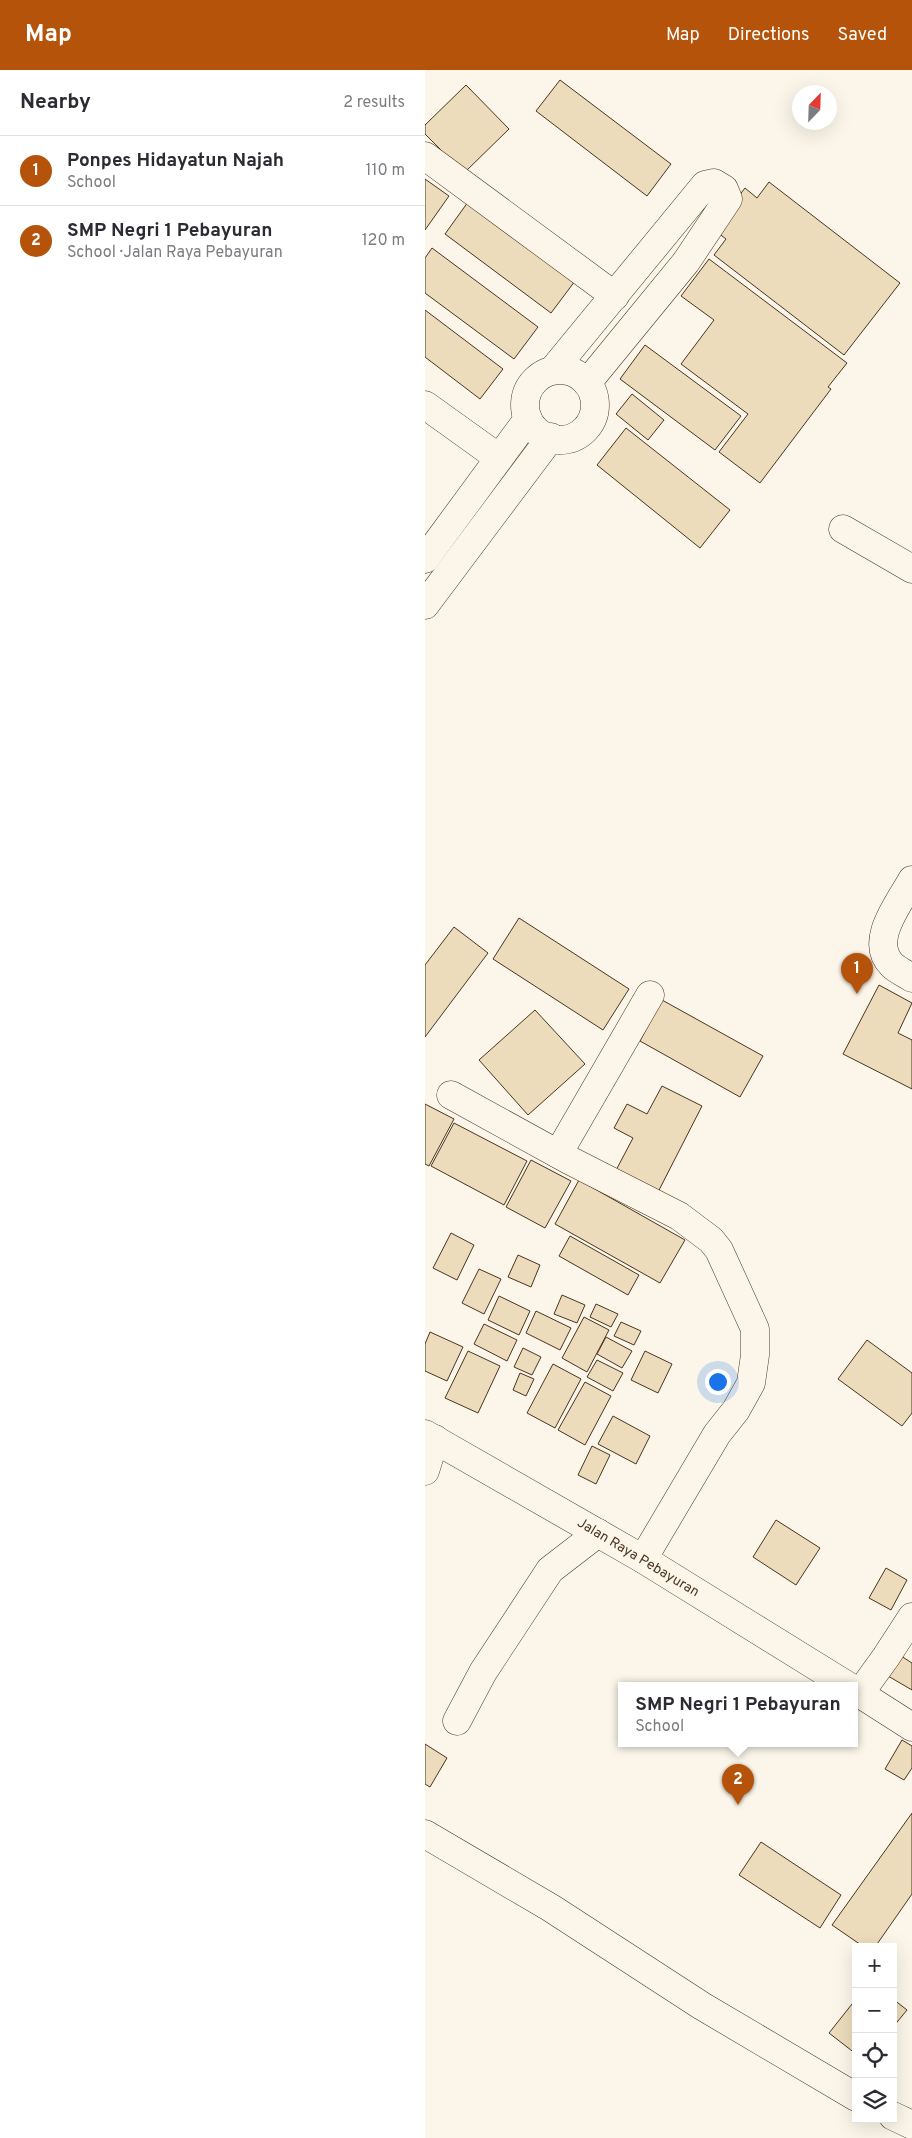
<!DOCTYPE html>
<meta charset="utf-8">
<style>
body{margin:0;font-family:Overpass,sans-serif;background:#f2f2f3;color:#2b2b33}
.controls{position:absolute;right:15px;bottom:15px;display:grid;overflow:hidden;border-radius:0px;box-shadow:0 5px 20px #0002}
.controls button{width:45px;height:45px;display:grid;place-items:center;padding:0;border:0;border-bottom:1px solid #e1e1e2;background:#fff;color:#2b2b33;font:25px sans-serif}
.compass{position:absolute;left:367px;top:15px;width:45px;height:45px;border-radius:50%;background:#fff;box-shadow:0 5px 20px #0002;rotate:23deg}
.you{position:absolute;left:292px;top:1311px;width:18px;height:18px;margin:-12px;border:4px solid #fff;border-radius:50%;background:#1a73e8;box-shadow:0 0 0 8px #1a73e833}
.badge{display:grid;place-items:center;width:32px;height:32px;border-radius:50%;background:#b45309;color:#fff;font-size:16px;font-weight:700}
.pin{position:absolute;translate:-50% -41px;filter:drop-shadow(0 1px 2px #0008)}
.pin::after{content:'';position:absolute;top:26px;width:18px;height:15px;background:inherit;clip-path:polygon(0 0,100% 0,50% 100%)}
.popup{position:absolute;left:193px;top:1612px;width:240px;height:65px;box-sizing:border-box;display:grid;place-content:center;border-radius:0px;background:#fff;filter:drop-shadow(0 1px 4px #0005);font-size:16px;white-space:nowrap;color:#7c7c81}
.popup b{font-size:19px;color:#2b2b33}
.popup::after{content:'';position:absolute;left:50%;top:100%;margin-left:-10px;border:10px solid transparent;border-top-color:#fff}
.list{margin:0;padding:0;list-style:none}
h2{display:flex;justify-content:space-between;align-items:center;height:65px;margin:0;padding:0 20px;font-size:21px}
h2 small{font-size:16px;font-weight:400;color:#7c7c81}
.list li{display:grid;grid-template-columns:32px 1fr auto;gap:15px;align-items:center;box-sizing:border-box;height:70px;padding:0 20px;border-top:1px solid #e1e1e2}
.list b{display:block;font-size:19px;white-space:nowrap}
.list p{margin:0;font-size:16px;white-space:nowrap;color:#7c7c81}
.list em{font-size:16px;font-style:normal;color:#7c7c81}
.icon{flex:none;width:28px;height:28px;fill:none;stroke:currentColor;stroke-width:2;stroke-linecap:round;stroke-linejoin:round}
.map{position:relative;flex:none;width:487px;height:2068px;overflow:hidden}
header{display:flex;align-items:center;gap:30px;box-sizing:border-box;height:70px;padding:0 25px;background:#b45309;color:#fff}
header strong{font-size:24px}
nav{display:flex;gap:28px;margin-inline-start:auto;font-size:18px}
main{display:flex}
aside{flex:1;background:#fff}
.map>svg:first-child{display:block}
.building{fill:#ecdcbc;stroke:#4a3520}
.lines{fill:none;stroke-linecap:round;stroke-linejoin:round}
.minor-casing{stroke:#4a3520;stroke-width:29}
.major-casing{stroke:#4a3520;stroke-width:29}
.minor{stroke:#fbf6e9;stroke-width:28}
.major{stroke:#fbf6e9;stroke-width:28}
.labels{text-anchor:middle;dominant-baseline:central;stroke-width:4;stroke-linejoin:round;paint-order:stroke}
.street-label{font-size:14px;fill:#4a3520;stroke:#fbf6e9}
</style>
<header>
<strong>Map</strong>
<nav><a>Map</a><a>Directions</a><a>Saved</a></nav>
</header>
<main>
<aside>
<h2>Nearby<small>2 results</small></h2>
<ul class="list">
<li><span class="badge">1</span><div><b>Ponpes Hidayatun Najah</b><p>School</p></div><em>110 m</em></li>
<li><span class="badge">2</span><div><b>SMP Negri 1 Pebayuran</b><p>School · Jalan Raya Pebayuran</p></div><em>120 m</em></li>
</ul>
</aside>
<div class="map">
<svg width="487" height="2068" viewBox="0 0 487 2068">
<rect width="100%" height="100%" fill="#fbf6e9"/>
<g class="building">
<polygon points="135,10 246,94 222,126 111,41"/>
<polygon points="41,15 84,59 39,103 0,64 0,55"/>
<polygon points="0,109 24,126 0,160"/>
<polygon points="344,112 475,213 419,285 289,185 301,169 288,159 320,118 332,128"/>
<polygon points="43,132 150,211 126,243 20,164"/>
<polygon points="7,178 113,257 89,289 0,223 0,188"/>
<polygon points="284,189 422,293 403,317 406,319 335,413 294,382 323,344 256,294 289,250 256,226"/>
<polygon points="0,240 78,299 55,329 0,287"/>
<polygon points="220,275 316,346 290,380 195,309"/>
<polygon points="207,324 239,350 223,370 191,344"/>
<polygon points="201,358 305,440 275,478 172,395"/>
<polygon points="94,848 204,919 178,960 68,889"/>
<polygon points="29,857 63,883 0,967 0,895"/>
<polygon points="454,915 487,933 473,963 487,970 487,1019 418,984"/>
<polygon points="237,930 338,986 315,1027 215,971"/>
<polygon points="110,940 160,994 103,1045 54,990"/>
<polygon points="237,1016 277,1036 231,1126 189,1104 208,1068 189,1058 202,1034 222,1044"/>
<polygon points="0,1034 29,1049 4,1096 0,1094"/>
<polygon points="29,1053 102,1091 79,1135 6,1096"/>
<polygon points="106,1090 146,1111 120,1158 81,1137"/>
<polygon points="154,1110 260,1170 235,1213 130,1154"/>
<polygon points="26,1163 49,1175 32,1210 8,1198"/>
<polygon points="145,1166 214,1205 203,1225 134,1186"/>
<polygon points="93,1185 115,1195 106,1217 83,1207"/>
<polygon points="54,1199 76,1209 59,1244 37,1233"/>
<polygon points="137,1225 160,1235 152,1253 129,1244"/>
<polygon points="74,1226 105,1241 94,1265 63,1250"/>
<polygon points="171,1234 193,1244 186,1257 165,1247"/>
<polygon points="111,1241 146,1258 135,1280 101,1263"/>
<polygon points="159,1247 184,1260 162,1302 137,1288"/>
<polygon points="196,1252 216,1261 209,1275 189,1266"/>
<polygon points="59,1254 92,1270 82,1291 49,1274"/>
<polygon points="5,1262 38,1277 22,1311 0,1301 0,1274"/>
<polygon points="181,1267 207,1281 197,1298 172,1284"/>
<polygon points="442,1270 487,1303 487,1343 477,1356 413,1309"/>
<polygon points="98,1278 116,1287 107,1305 89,1297"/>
<polygon points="43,1281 75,1296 53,1343 20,1328"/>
<polygon points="220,1281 247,1294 233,1323 206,1310"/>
<polygon points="172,1290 198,1303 188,1321 162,1307"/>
<polygon points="128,1294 156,1309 130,1358 102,1343"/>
<polygon points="95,1303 109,1309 101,1326 88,1320"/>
<polygon points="160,1312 186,1326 160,1375 133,1360"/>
<polygon points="188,1346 225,1366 211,1394 173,1374"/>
<polygon points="167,1376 185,1385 171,1414 153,1405"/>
<polygon points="351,1450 395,1478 371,1515 328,1487"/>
<polygon points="461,1498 482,1510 466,1540 444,1528"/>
<polygon points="476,1586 487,1593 487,1620 463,1606"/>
<polygon points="477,1670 487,1676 487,1698 479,1710 460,1699"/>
<polygon points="0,1674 22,1688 5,1717 0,1714"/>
<polygon points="487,1743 487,1824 450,1877 439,1877 407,1855"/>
<polygon points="336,1772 416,1825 395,1858 314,1805"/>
<polygon points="431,1929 431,1984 404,1963"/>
<polygon points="468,1929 482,1940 468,1957"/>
</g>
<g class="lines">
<defs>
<g id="minor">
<polyline points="0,86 190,226"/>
<polyline points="128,300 280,115 289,113 299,119 303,129 261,192 162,313"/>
<circle cx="135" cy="335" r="35"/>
<polyline points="0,335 74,388"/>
<polyline points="418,459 487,499"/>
<polyline points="0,489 103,349"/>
<polyline points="0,535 126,367"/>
<path d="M 487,810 C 474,834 443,871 467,895 C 472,900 481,904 487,908"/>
<polyline points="26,1025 144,1090 254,1146 286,1170 294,1180 330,1259 330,1285 326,1313 311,1340 292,1364 218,1489"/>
<polyline points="133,1084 225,925"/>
<polyline points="0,1401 10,1369"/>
<polyline points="435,1623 461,1587 487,1547"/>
<polyline points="32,1651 58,1602 125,1500 173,1463"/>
<polyline points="0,1764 126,1838 277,1936 431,2027"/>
<polyline points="468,2046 487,2055"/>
</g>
<g id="major">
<polyline points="0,1364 218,1489 423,1616"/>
<polyline points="429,1620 487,1657"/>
</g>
</defs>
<use href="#minor" class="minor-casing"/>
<use href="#major" class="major-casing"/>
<use href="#minor" class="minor"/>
<use href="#major" class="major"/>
</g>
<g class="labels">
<g class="street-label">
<text transform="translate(213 1488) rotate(31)">Jalan Raya Pebayuran</text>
</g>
</g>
</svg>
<div class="controls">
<button>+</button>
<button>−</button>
<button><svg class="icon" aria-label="locate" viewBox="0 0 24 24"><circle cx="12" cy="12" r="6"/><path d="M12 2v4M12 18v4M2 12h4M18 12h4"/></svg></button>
<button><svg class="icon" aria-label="layers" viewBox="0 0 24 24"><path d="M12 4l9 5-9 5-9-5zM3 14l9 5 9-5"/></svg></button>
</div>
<svg class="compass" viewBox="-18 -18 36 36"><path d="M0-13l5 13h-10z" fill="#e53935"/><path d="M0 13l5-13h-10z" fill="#7c7c81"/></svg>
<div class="you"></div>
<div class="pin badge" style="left:432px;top:924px">1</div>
<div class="pin badge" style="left:313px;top:1735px">2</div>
<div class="popup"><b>SMP Negri 1 Pebayuran</b>School</div>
</div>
</main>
